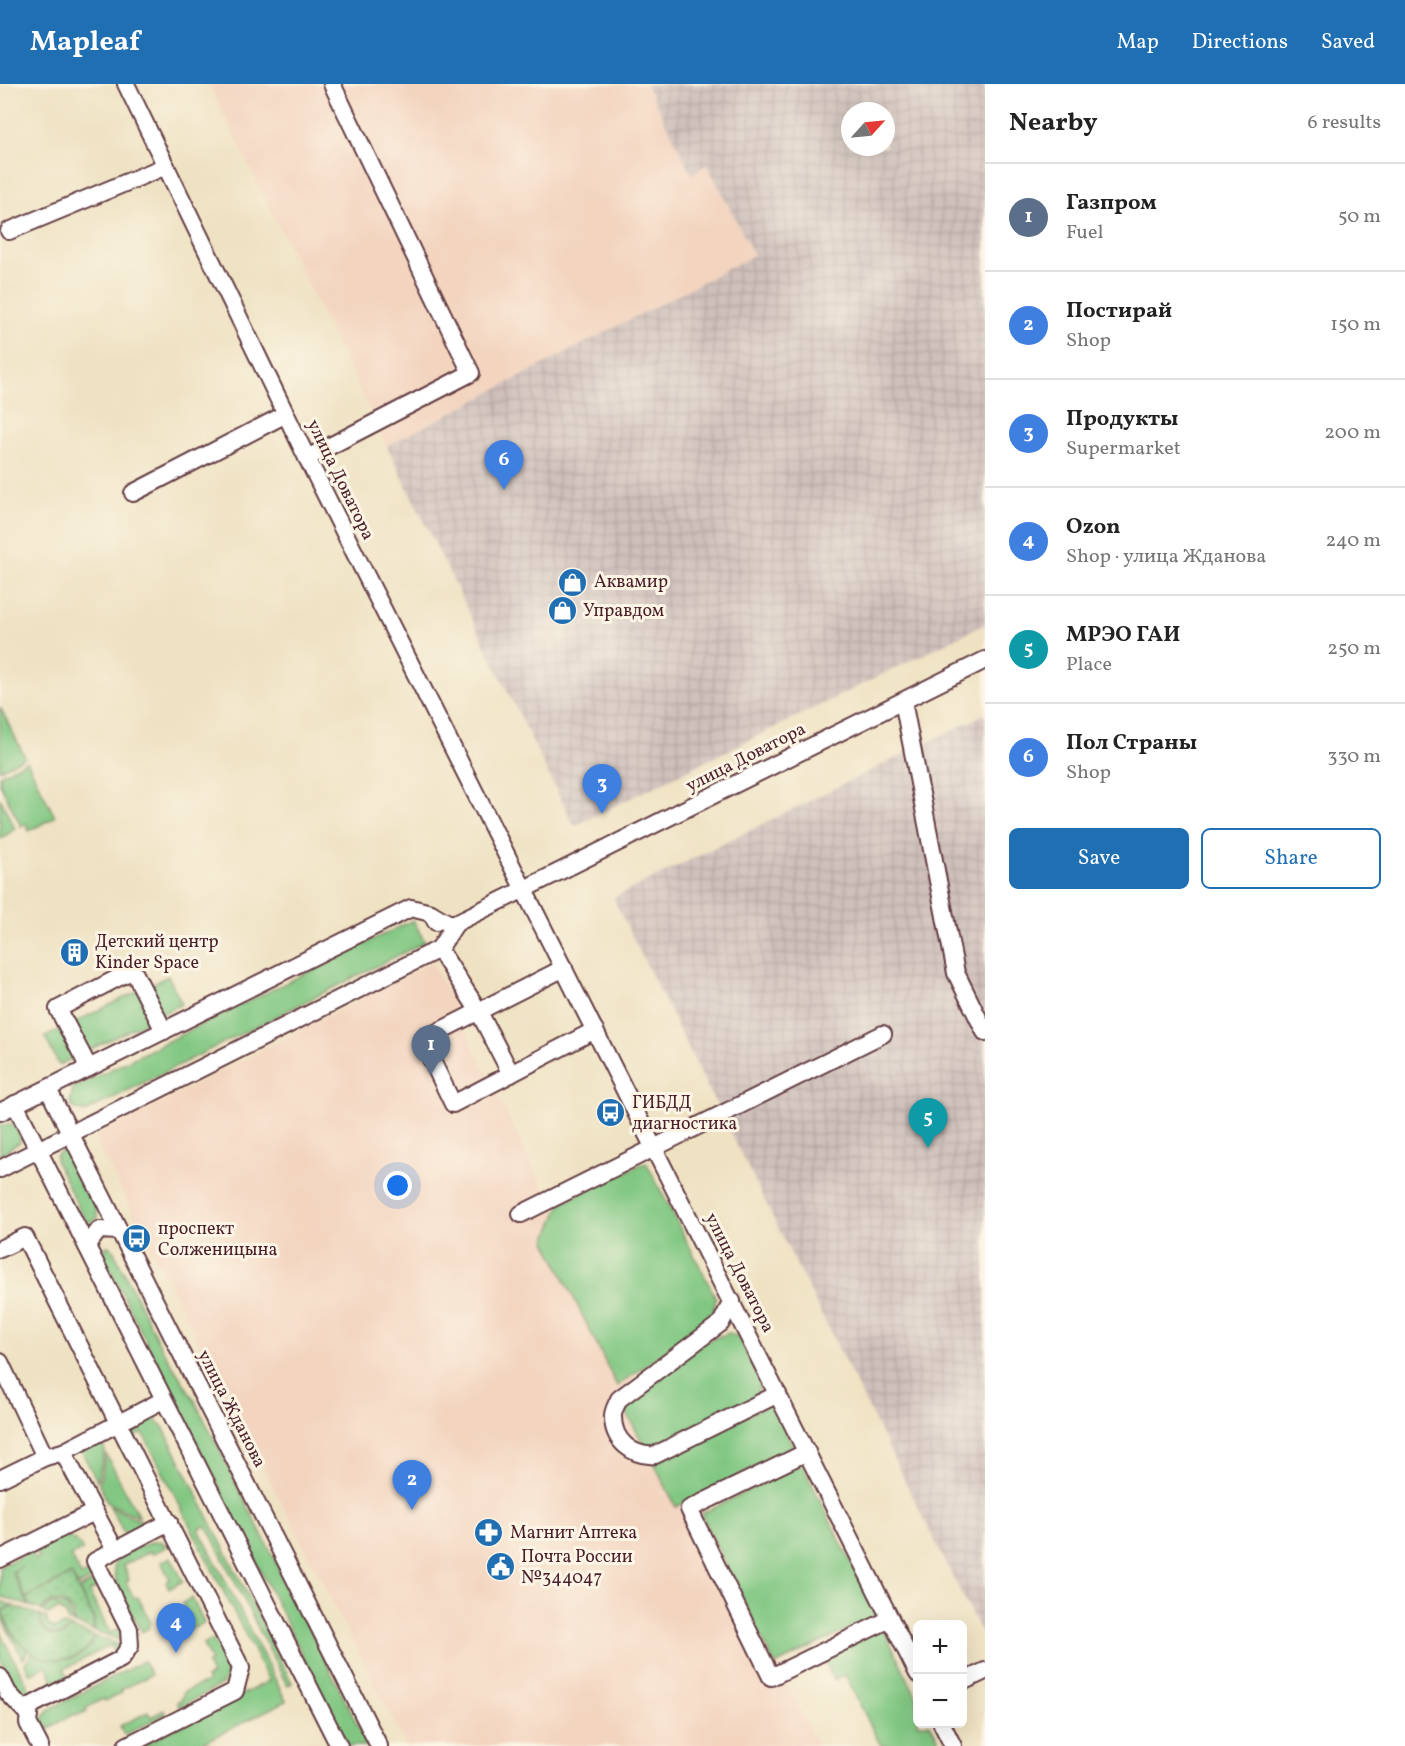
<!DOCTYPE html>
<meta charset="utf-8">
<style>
body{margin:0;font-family:Vollkorn,serif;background:#f6f6f6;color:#222}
.controls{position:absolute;right:18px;bottom:18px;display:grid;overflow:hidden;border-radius:9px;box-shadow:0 6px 24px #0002}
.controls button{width:54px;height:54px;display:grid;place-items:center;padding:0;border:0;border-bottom:2px solid #e0e0e0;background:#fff;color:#222;font:30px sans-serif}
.compass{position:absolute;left:841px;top:18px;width:54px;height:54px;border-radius:50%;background:#fff;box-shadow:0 6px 24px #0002;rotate:63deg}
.you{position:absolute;left:398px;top:1102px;width:21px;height:21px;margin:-15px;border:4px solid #fff;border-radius:50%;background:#1a73e8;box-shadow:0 0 0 9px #1a73e833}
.badge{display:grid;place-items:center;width:39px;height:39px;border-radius:50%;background:#1f6fb2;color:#fff;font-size:20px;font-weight:700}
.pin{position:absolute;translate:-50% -50px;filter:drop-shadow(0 2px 3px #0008)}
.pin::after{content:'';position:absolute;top:32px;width:21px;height:18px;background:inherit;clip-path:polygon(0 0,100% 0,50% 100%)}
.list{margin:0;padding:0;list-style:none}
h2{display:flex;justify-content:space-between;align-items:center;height:78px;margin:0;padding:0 24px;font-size:26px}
h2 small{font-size:20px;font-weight:400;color:#767676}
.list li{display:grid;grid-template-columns:39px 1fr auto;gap:18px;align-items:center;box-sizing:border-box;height:108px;padding:0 24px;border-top:2px solid #e0e0e0}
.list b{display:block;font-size:22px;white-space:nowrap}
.list p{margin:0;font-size:20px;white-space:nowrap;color:#767676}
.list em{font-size:20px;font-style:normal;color:#767676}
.actions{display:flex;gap:12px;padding:18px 24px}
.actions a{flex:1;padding:14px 0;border:2px solid #1f6fb2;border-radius:9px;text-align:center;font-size:21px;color:#1f6fb2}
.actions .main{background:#1f6fb2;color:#fff}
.map{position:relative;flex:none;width:985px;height:1662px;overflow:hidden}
header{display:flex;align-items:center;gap:36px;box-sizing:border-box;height:84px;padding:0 30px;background:#1f6fb2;color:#fff}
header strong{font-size:28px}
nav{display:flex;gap:33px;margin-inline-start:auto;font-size:21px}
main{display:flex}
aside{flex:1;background:#fff}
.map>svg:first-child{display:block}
.built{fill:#f3d4bf}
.industrial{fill:url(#industrial-grid);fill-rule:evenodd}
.grass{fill:#81c782;stroke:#667356;stroke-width:1.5}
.park{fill:url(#park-dots);stroke:#667356;stroke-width:1.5}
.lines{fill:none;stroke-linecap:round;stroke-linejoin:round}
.minor-casing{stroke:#633c42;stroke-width:20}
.minor{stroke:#fff;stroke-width:16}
.labels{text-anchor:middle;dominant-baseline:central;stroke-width:6;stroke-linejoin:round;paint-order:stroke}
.street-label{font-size:18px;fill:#4a1f2b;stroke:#fcf5e5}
.poi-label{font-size:18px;fill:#4a1f2b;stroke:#fcf5e5;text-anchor:start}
</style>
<header>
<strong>Mapleaf</strong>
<nav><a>Map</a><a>Directions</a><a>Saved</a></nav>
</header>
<main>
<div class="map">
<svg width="985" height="1662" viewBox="0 0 985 1662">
<defs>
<pattern id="industrial-grid" width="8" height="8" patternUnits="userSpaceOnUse" patternTransform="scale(1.5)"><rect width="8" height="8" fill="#cfc0bb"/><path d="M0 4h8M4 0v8" fill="none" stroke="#b3a5a1"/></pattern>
<pattern id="park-dots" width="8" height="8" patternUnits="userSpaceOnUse" patternTransform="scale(1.5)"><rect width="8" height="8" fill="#81c782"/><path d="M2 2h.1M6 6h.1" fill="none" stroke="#71aa70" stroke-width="1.8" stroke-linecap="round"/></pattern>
</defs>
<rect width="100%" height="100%" fill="#fcf5e5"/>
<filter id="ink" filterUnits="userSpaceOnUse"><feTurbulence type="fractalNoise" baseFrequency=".0167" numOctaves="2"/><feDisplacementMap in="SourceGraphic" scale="12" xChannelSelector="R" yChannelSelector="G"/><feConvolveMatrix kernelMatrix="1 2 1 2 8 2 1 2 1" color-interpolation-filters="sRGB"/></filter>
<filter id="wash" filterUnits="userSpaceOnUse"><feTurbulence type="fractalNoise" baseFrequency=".008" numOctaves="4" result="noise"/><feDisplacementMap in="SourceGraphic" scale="24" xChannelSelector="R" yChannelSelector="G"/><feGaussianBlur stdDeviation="1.35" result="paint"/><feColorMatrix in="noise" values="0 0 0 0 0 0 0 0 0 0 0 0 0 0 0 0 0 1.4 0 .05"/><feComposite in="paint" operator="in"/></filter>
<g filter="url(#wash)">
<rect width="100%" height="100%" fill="#efe2c3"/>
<g class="built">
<polygon points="209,0 646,0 692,89 707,80 754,171 387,362"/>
<polygon points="432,878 818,1662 406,1662 94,1053"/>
</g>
<g class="industrial">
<path d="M 646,0 L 985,0 L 985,540 L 574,742 L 387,362 L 754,171 L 707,80 L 692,90 ZM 850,27 L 886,27 L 886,63 L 850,63 Z"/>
<polygon points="985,630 985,1544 980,1547 613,814"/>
</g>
<g class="grass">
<polygon points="0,623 25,673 0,686"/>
<polygon points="27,677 55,733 29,747 26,740 21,742 0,700 0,691"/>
<polygon points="0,714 15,745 0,755"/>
<polygon points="413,836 425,858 85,1028 73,1024 70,1018 73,1004"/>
<polygon points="168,892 182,920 59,981 45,953"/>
<polygon points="12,1040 20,1051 20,1058 0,1071 0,1041"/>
<polygon points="62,1066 72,1070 90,1104 98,1134 87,1140 56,1078 56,1072"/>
<polygon points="646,1078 716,1214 712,1235 617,1302 546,1157 561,1119"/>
<polygon points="107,1162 112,1164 162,1265 195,1317 368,1662 348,1662 102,1169"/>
<polygon points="729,1249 739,1253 761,1299 756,1313 659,1362 644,1361 624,1324 630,1311 706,1257"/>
<polygon points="771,1319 794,1364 676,1423 654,1379"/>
<polygon points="146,1332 154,1333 163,1343 292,1599 287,1601 206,1441 199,1445 286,1617 197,1662 141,1662 269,1597 143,1349 133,1354 128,1344 135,1335"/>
<polygon points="99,1354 105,1366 97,1397 80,1364"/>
<polygon points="106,1370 139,1433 108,1419 99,1400"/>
<polygon points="802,1380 877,1531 775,1581 701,1430"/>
<polygon points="110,1422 141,1437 143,1442 125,1451"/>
<path d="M 59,1452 C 70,1453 78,1456 83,1466 L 71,1472 L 81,1492 L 94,1486 L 97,1492 L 78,1502 L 71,1490 L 26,1514 L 13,1488 L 22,1482 L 12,1488 L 29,1522 L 0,1512 L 0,1483 L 30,1467 L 35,1476 L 39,1474 L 34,1465 Z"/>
<path d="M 154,1457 L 163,1458 L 166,1463 L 152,1470 L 150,1467 L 124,1481 L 129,1496 L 126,1498 L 134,1514 L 138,1513 L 151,1539 L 148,1541 L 149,1544 L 142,1548 C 135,1534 105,1488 117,1476 C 125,1467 143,1462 154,1457 Z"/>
<polygon points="171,1473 183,1497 169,1505 166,1498 170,1495 161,1478"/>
<polygon points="98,1495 101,1501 89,1508 110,1549 123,1543 126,1553 120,1556 95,1547 94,1534 79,1505"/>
<polygon points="192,1514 204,1539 190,1546 187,1539 191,1537 182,1519"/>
<polygon points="0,1517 12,1521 1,1527 13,1551 28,1567 23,1575 0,1531"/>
<polygon points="52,1519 68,1523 73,1539 67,1537 66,1531 59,1525 48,1530 42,1527"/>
<path d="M 41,1532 L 47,1534 L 47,1539 L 54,1545 L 65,1541 L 71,1544 C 58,1557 40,1550 41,1532 Z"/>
<polygon points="883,1544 917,1614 918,1640 930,1640 938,1654 938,1662 881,1662 845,1591 834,1596 823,1573"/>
<polygon points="0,1548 33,1612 31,1616 23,1616 0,1574"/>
<path d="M 94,1552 L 117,1560 L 121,1567 L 116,1572 L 111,1561 L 64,1585 L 69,1595 L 56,1602 L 46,1582 L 30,1590 L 25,1579 L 32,1569 C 52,1581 87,1578 94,1552 Z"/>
<path d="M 213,1555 C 221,1570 233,1585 222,1601 L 179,1623 L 177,1618 L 182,1615 L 184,1607 L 208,1598 L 206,1594 L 212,1591 L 207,1580 L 211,1577 L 203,1560 Z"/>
<polygon points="144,1577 151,1591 121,1606 122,1609 105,1617 103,1615 86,1624 87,1627 76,1632 74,1630 44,1647 43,1635 48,1626"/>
<polygon points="164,1626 166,1630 124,1651 120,1642 148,1628 151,1633"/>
</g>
<g class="park">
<path d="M 71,1491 L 93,1534 L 94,1547 L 74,1539 C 75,1525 66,1516 51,1518 L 41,1526 L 30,1522 L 26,1514 Z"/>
<path d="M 12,1522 L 40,1531 L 42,1543 L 50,1551 L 62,1552 L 72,1544 L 94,1552 C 87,1579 48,1581 29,1567 C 15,1557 9,1542 2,1527 Z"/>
</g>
</g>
<g filter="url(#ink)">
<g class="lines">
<defs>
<g id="minor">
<polyline points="126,0 307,374 918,1590"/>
<polyline points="9,147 166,82"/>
<polyline points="307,374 471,289 332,0"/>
<polyline points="133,409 286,330"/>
<polyline points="903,617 956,889 985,948"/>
<polyline points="431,829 448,839 456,839 985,576"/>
<polyline points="439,865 478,926 511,990"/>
<polyline points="564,884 422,956 453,1020 595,946"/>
<polyline points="89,984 58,925 133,886 164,947"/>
<polyline points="48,1005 379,1662"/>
<polyline points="15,1020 339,1662"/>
<polyline points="0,1028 411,824 431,829 436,838"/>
<polyline points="0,1085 439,865 456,839"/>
<polyline points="521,1130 883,950"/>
<polyline points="87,1162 99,1146 119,1147"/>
<polyline points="0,1165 25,1153 241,1584 235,1607 126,1662"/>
<path d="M 732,1217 L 721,1239 L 619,1315 C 617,1320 612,1328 613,1333 C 613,1357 633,1373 655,1371 L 778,1310"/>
<polyline points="0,1278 45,1373"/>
<polyline points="63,1368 115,1466"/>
<polyline points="807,1368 689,1425 771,1593 890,1535"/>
<polyline points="0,1395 45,1373 63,1368 163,1316"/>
<polyline points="0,1475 94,1428"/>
<polyline points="0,1593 8,1609 29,1631"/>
<polyline points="962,1598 985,1587"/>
<polyline points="942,1640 953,1662"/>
<polyline points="40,1662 28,1639 30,1622 121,1575 130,1562 129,1545 95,1477 169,1438"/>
</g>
</defs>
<use href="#minor" class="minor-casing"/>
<use href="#minor" class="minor"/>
</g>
</g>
<defs>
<symbol id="shop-disc" viewBox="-11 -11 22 22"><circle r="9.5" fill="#1f6fb2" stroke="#fcf5e5"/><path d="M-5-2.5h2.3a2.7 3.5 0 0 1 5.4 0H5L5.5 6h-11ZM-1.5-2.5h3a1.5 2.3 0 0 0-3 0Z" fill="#fff"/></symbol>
<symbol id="building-disc" viewBox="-11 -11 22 22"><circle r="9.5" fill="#1f6fb2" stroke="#fcf5e5"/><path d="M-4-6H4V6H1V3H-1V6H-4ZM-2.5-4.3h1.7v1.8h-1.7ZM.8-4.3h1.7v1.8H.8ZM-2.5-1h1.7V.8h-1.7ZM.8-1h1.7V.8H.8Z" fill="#fff"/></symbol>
<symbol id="bus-disc" viewBox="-11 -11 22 22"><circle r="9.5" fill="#1f6fb2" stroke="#fcf5e5"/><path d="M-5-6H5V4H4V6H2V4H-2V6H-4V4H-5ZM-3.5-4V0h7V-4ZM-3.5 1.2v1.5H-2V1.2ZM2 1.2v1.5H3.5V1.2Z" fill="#fff"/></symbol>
<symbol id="pharmacy-disc" viewBox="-11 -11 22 22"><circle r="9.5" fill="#1f6fb2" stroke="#fcf5e5"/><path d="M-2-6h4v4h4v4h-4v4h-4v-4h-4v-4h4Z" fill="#fff"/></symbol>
<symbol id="civic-disc" viewBox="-11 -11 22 22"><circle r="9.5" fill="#1f6fb2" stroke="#fcf5e5"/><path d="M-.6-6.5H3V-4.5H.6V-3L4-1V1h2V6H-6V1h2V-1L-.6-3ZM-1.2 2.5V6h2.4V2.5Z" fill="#fff"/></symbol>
</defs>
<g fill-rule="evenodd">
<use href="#shop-disc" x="556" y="482" width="33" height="33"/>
<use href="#shop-disc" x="546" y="510" width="33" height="33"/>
<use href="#building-disc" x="58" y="852" width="33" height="33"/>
<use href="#bus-disc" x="594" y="1012" width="33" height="33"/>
<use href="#bus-disc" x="120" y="1138" width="33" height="33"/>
<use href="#pharmacy-disc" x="472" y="1432" width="33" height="33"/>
<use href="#civic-disc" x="484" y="1466" width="33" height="33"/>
</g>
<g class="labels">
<g class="street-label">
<text transform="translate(340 396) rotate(64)">улица Доватора</text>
<text transform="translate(746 674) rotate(-27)">улица Доватора</text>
<text transform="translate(739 1189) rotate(63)">улица Доватора</text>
<text transform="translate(231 1325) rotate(63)">улица Жданова</text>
</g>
<g class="poi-label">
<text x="594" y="498">Аквамир</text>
<text x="583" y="527">Управдом</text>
<text x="95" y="858">Детский центр<tspan x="95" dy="21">Kinder Space</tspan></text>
<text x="632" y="1019">ГИБДД<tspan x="632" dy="21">диагностика</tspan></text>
<text x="158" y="1145">проспект<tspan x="158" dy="21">Солженицына</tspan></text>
<text x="510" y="1449">Магнит Аптека</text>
<text x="521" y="1473">Почта России<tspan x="521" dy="21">№344047</tspan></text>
</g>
</g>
</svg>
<div class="controls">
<button>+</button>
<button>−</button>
</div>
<svg class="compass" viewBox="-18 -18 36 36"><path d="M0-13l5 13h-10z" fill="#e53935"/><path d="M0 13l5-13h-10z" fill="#767676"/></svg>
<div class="you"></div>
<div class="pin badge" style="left:431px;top:991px;background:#5c6f8a">1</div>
<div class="pin badge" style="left:412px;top:1426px;background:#3f7fe0">2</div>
<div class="pin badge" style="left:602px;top:730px;background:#3f7fe0">3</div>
<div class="pin badge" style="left:176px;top:1569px;background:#3f7fe0">4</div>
<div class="pin badge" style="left:928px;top:1064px;background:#0f9aa8">5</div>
<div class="pin badge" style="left:504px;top:406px;background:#3f7fe0">6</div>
</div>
<aside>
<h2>Nearby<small>6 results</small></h2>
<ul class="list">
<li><span class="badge" style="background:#5c6f8a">1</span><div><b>Газпром</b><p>Fuel</p></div><em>50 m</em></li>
<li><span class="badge" style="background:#3f7fe0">2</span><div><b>Постирай</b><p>Shop</p></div><em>150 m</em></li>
<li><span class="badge" style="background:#3f7fe0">3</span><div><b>Продукты</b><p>Supermarket</p></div><em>200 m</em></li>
<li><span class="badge" style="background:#3f7fe0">4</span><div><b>Ozon</b><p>Shop · улица Жданова</p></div><em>240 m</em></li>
<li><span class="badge" style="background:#0f9aa8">5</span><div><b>МРЭО ГАИ</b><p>Place</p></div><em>250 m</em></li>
<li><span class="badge" style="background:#3f7fe0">6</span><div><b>Пол Страны</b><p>Shop</p></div><em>330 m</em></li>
</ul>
<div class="actions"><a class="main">Save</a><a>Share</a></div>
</aside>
</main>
